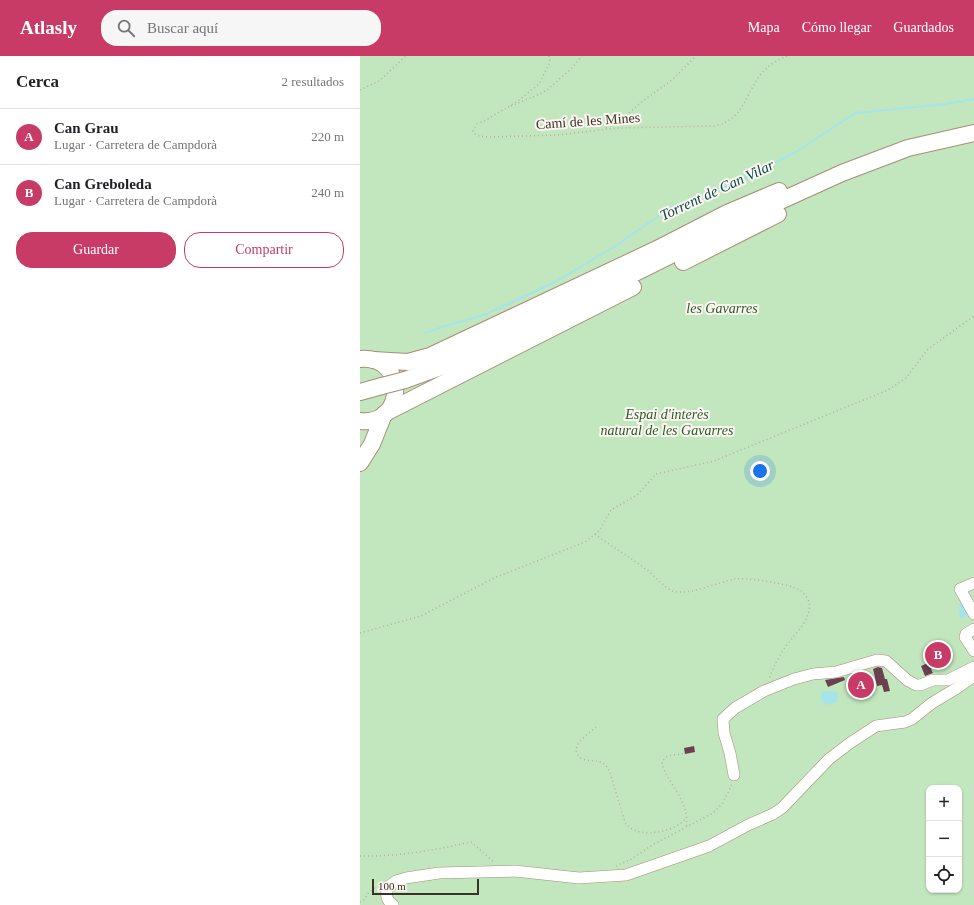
<!DOCTYPE html>
<html lang="es">
<meta charset="utf-8">
<style>
body{margin:0;font-family:"Times New Roman",serif;background:#f6f6f6;color:#202124}
.controls{position:absolute;right:12px;bottom:12px;display:grid;overflow:hidden;border-radius:8px;box-shadow:0 1px 3px #0004}
.controls button{width:36px;height:36px;display:grid;place-items:center;padding:0;border:0;border-bottom:1px solid #e0e0e0;background:#fff;color:#202124;font:20px sans-serif}
.scale{position:absolute;left:12px;bottom:10px;width:107px;box-sizing:border-box;padding-left:4px;border:2px solid #3b3127;border-top:0;font-size:11px;line-height:14px;white-space:nowrap;color:#3b3127;-webkit-text-stroke:3px #fbf6f1;paint-order:stroke}
.you{position:absolute;left:400px;top:415px;width:14px;height:14px;margin:-10px;border:3px solid #fff;border-radius:50%;background:#1a73e8;box-shadow:0 0 0 6px #1a73e833}
.badge{display:grid;place-items:center;width:26px;height:26px;border-radius:50%;background:#c93b67;color:#fff;font-size:13px;font-weight:700}
.pin{position:absolute;translate:-50% -50%;border:2px solid #fff;box-shadow:0 1px 4px #0006}
.list{margin:0;padding:0;list-style:none}
h2{display:flex;justify-content:space-between;align-items:center;height:52px;margin:0;padding:0 16px;font-size:17px}
h2 small{font-size:13px;font-weight:400;color:#757577}
.list li{display:grid;grid-template-columns:26px 1fr auto;gap:12px;align-items:center;box-sizing:border-box;height:56px;padding:0 16px;border-top:1px solid #e0e0e0}
.list b{display:block;font-size:15px;white-space:nowrap}
.list p{margin:0;font-size:13px;white-space:nowrap;color:#757577}
.list em{font-size:13px;font-style:normal;color:#757577}
.actions{display:flex;gap:8px;padding:12px 16px}
.actions a{flex:1;padding:9px 0;border:1px solid #c93b67;border-radius:16px;text-align:center;font-size:14px;color:#c93b67}
.actions .main{background:#c93b67;color:#fff}
.icon{flex:none;width:22px;height:22px;fill:none;stroke:currentColor;stroke-width:2;stroke-linecap:round;stroke-linejoin:round}
.map{position:relative;flex:none;width:614px;height:849px;overflow:hidden}
header{display:flex;align-items:center;gap:24px;box-sizing:border-box;height:56px;padding:0 20px;background:#c93b67;color:#fff}
header strong{font-size:19px}
nav{display:flex;gap:22px;margin-inline-start:auto;font-size:14px}
.search{width:280px;height:36px;background:#f6f6f6;display:flex;align-items:center;gap:10px;box-sizing:border-box;padding:0 14px;border-radius:16px;color:#757577;font-size:15px}
main{display:flex}
aside{flex:1;background:#fff}
.map>svg:first-child{display:block}
.green{fill:#c2e6be;fill-rule:evenodd}
.water{fill:#a4e5e9}
.lines{fill:none;stroke-linecap:round;stroke-linejoin:round}
.stream{stroke:#a4e5e9;stroke-width:2}
.building{fill:#6d404f}
.minor-casing{stroke:#a68e78;stroke-width:12}
.highway-casing{stroke:#a68e78;stroke-width:18}
.path{stroke:#b4ada6;stroke-width:1.5;stroke-dasharray:1 3;stroke-linecap:butt}
.minor{stroke:#fff;stroke-width:11}
.highway{stroke:#fff;stroke-width:16}
.highway-bridge-casing{stroke:#a68e78;stroke-width:18;stroke-linecap:butt}
.highway-bridge{stroke:#fff;stroke-width:16}
.labels{text-anchor:middle;dominant-baseline:central;stroke-width:4;stroke-linejoin:round;paint-order:stroke}
.street-label{font-size:14px;fill:#3b3127;stroke:#fbf6f1}
.park-label{font-size:14px;font-style:italic;fill:#2b5a27;stroke:#fbf6f1}
.water-label{font-size:15px;font-style:italic;fill:#0b474b;stroke:#fbf6f1}
</style>
<header>
<strong>Atlasly</strong>
<div class="search"><svg class="icon" aria-label="search" viewBox="0 0 24 24"><circle cx="10" cy="10" r="6"/><path d="M15 15l6 6"/></svg>Buscar aquí</div>
<nav><a>Mapa</a><a>Cómo llegar</a><a>Guardados</a></nav>
</header>
<main>
<aside>
<h2>Cerca<small>2 resultados</small></h2>
<ul class="list">
<li><span class="badge">A</span><div><b>Can Grau</b><p>Lugar · Carretera de Campdorà</p></div><em>220 m</em></li>
<li><span class="badge">B</span><div><b>Can Greboleda</b><p>Lugar · Carretera de Campdorà</p></div><em>240 m</em></li>
</ul>
<div class="actions"><a class="main">Guardar</a><a>Compartir</a></div>
</aside>
<div class="map">
<svg width="614" height="849" viewBox="0 0 614 849">
<rect width="100%" height="100%" fill="#fbf6f1"/>
<path class="green" d="M 0,0 L 614,0 L 614,849 L 0,849 ZM 569,732 L 599,732 L 599,834 L 569,834 Z"/>
<g class="water">
<polygon points="601,545 606,553 607,560 601,563 599,554"/>
<polygon points="465,635 477,636 478,642 477,646 467,649 464,648 461,643 461,636"/>
</g>
<g class="lines">
<polyline class="stream" points="65,277 88,269 124,259 193,227 254,191 310,152 377,126 436,96 495,57 585,48 614,43"/>
</g>
<g class="building">
<polygon points="580,587 589,603 571,613 573,617 565,620 561,610 573,605 566,591"/>
<polygon points="518,611 522,612 525,623 527,623 530,635 524,636 522,629 517,630 513,613"/>
<polygon points="503,615 514,631 511,633 513,638 497,643 492,630 488,623"/>
<polygon points="484,621 485,624 468,631 465,624"/>
<polygon points="334,690 335,696 325,698 324,692"/>
</g>
<g class="lines">
<defs>
<g id="minor">
<polyline points="614,527 600,533 614,558"/>
<polyline points="614,573 606,578 605,581 614,595"/>
<polyline points="374,719 370,697 364,677 363,663 375,652 404,635 434,623 453,618 476,616 517,604 526,605 547,624 556,629 560,629 573,624 588,624 614,611"/>
<path d="M 33,849 C 26,844 25,839 28,831 L 36,825 L 46,822 L 79,817 L 155,815 L 219,822 L 266,819 L 349,790 L 388,769 L 413,758 L 422,752 L 469,703 L 490,687 L 516,670 L 545,666 L 552,663 L 572,647 L 597,632 L 614,620"/>
</g>
<g id="highway">
<polyline points="323,206 418,158"/>
<path d="M 0,303 C 47,298 47,370 0,365"/>
<polyline points="13,304 48,306 70,300 297,193 367,157 419,135"/>
<polyline points="45,324 89,308 132,288 418,146 482,117 548,92 614,77"/>
<polyline points="0,336 22,330"/>
<polyline points="27,356 273,231"/>
<polyline points="0,407 12,388 24,358"/>
</g>
</defs>
<use href="#minor" class="minor-casing"/>
<use href="#highway" class="highway-casing"/>
<g class="path">
<path d="M 189,0 L 190,6 L 179,28 L 158,45 L 126,64 L 117,68 L 113,75 C 115,81 122,80 128,81 L 198,79 L 257,72 L 355,70 C 385,63 385,37 402,17 C 408,9 418,4 427,0"/>
<polyline points="0,34 19,25 46,0"/>
<polyline points="151,50 180,38 187,34 212,12 222,0"/>
<polyline points="246,72 263,63 280,47 312,24 336,0"/>
<path d="M 235,478 C 252,491 270,501 287,514 C 295,520 303,531 313,535 C 330,540 357,526 375,523 C 387,521 429,528 440,534 C 444,537 448,542 449,546 C 453,564 432,580 424,593 C 418,602 413,612 409,623"/>
<polyline points="0,577 61,560 134,522 225,486 239,475 251,454 277,439 296,418 354,405 528,334 546,322 568,293 614,260"/>
<path d="M 236,671 C 228,678 206,692 222,703 C 235,707 244,701 250,717 L 265,766 C 274,784 316,777 326,762"/>
<path d="M 323,698 C 314,699 304,698 302,708 C 309,729 331,748 326,772"/>
<path d="M 0,800 C 38,801 74,794 111,786 L 135,807"/>
<polyline points="256,810 270,804 294,788 353,757 363,747 372,728"/>
<polyline points="0,846 4,844 9,836 19,829"/>
</g>
<use href="#minor" class="minor"/>
<use href="#highway" class="highway"/>
<defs>
<polyline id="highway-bridge" points="22,330 45,324"/>
</defs>
<use href="#highway-bridge" class="highway-bridge-casing"/>
<use href="#highway-bridge" class="highway-bridge"/>
</g>
<g class="labels">
<g class="street-label">
<text transform="translate(228 65) rotate(-4)">Camí de les Mines</text>
</g>
<g class="park-label">
<text x="362" y="252">les Gavarres</text>
<text x="307" y="358">Espai d'interès<tspan x="307" dy="16">natural de les Gavarres</tspan></text>
</g>
<g class="water-label">
<text transform="translate(357 134) rotate(-25)">Torrent de Can Vilar</text>
</g>
</g>
</svg>
<div class="controls">
<button>+</button>
<button>−</button>
<button><svg class="icon" aria-label="locate" viewBox="0 0 24 24"><circle cx="12" cy="12" r="6"/><path d="M12 2v4M12 18v4M2 12h4M18 12h4"/></svg></button>
</div>
<div class="scale">100 m</div>
<div class="you"></div>
<div class="pin badge" style="left:501px;top:629px">A</div>
<div class="pin badge" style="left:578px;top:599px">B</div>
</div>
</main>
